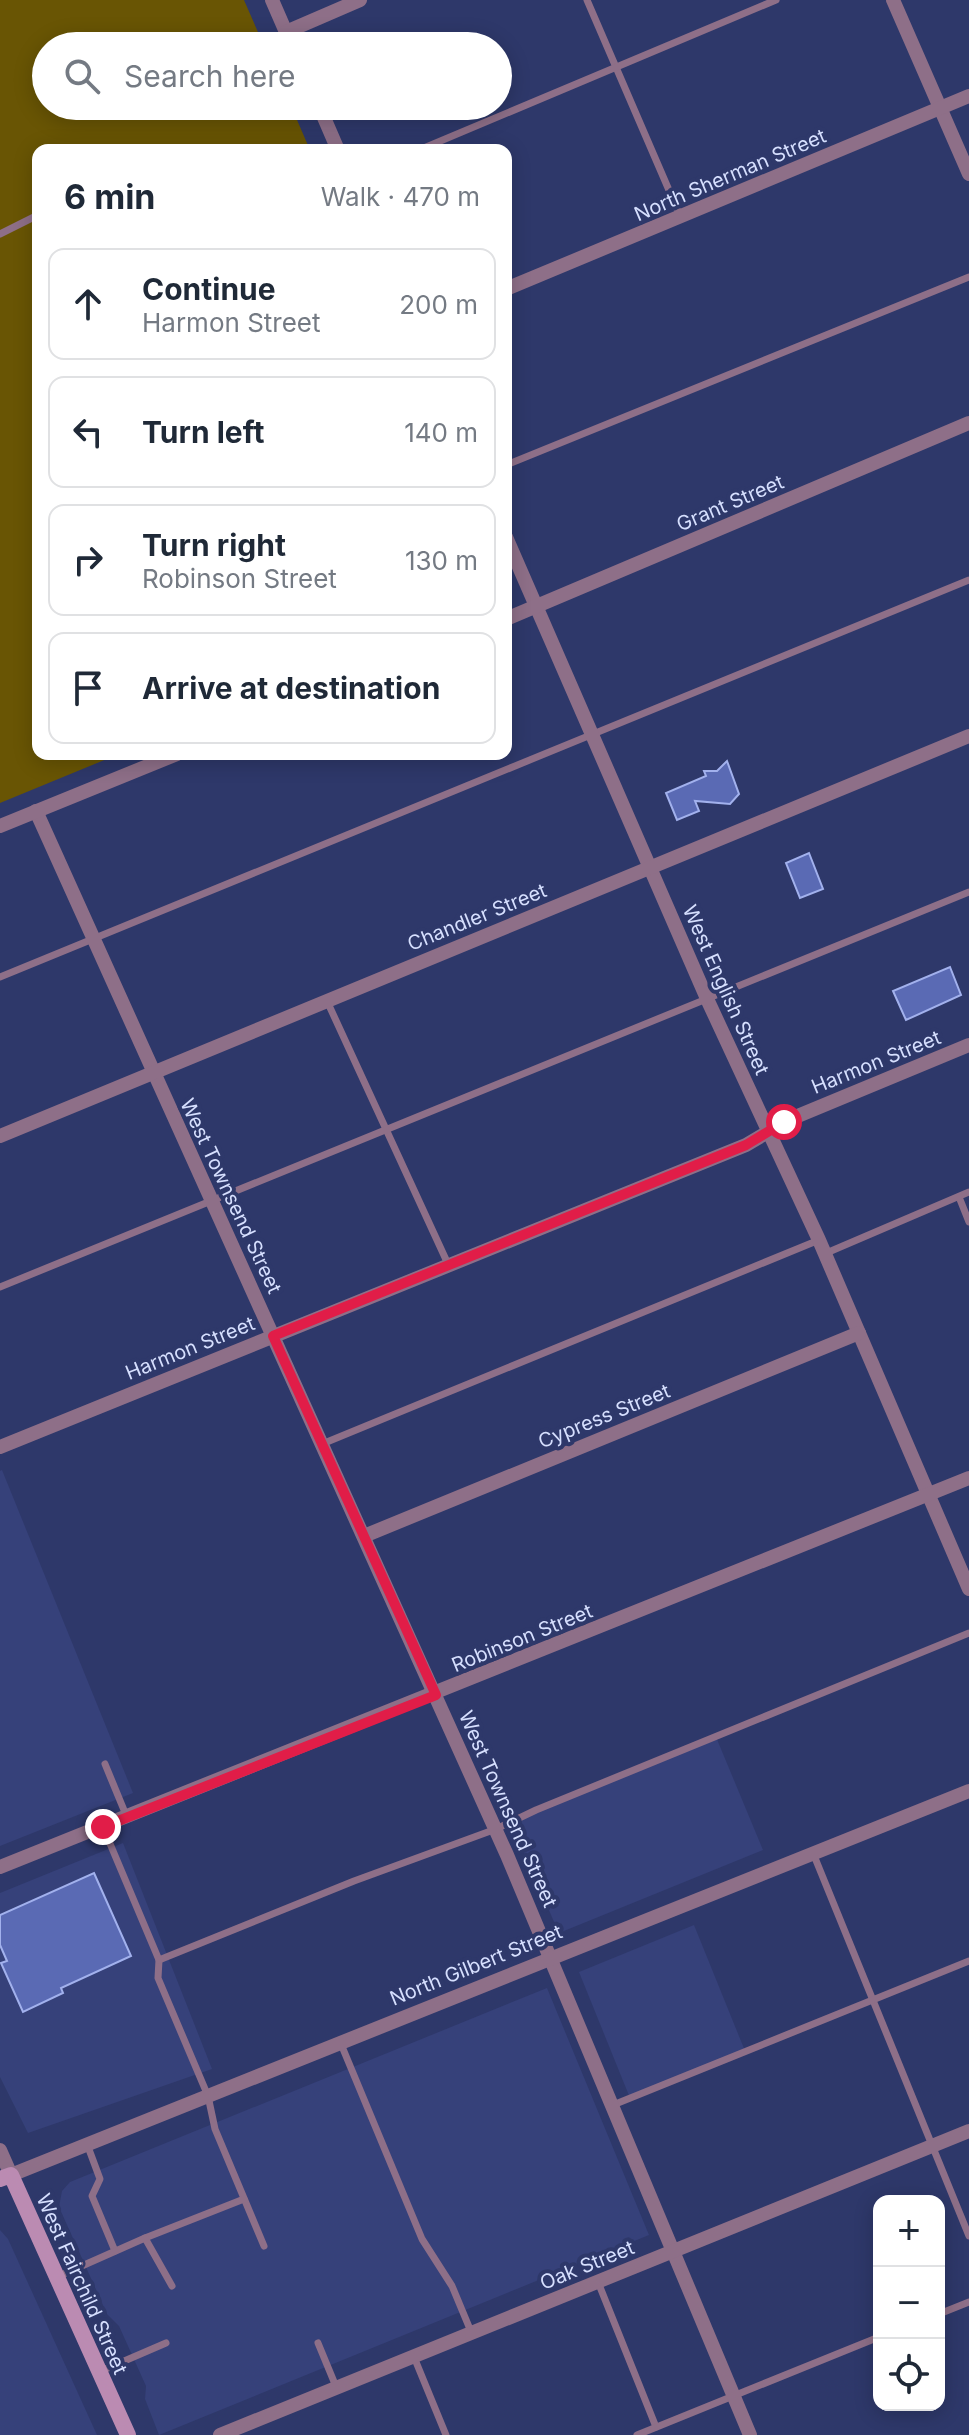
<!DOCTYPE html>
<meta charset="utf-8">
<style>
body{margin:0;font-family:Inter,sans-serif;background:#f6f6f7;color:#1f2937}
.controls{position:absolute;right:24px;bottom:24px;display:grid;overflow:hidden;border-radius:16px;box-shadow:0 4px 20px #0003}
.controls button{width:72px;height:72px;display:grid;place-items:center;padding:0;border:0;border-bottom:2px solid #e0e1e3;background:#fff;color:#1f2937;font:40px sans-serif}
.stop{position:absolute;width:24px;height:24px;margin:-18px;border:6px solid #e11d48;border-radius:50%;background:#fff}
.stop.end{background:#e11d48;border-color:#fff;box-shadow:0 2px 8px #0008}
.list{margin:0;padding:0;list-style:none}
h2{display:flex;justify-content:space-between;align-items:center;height:104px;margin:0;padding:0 32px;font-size:34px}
h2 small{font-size:26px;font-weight:400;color:#747a83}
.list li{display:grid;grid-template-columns:52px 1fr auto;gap:24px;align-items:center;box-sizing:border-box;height:112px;margin:0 16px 16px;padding:0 16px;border:2px solid #e0e1e3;border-radius:16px}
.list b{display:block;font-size:30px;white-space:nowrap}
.list p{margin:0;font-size:26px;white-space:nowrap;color:#747a83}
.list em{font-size:26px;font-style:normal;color:#747a83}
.icon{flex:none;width:44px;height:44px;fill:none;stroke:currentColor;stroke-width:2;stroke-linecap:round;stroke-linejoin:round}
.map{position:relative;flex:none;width:969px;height:2435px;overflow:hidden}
.search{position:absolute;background:#fff;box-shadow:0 4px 20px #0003;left:32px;top:32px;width:480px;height:88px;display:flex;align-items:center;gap:20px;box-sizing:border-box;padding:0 28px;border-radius:44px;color:#747a83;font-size:30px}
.panel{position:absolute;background:#fff;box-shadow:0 4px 20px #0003;left:32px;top:144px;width:480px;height:616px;border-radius:16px}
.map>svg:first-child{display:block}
.built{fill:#36417a}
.green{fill:#695504}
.building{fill:#5a6ab4;stroke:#a2b1ed;stroke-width:2}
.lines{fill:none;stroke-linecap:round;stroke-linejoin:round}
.service{stroke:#8e6f88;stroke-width:7}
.minor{stroke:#8e6f88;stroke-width:14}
.secondary{stroke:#bb8bb2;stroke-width:16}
.route{stroke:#e11d48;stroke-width:10}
.labels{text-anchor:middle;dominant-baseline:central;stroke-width:8;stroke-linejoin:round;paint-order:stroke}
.street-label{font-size:20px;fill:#d6dffe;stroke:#2e386a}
</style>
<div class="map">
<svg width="969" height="2435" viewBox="0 0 969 2435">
<rect width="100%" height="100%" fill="#2e386a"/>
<g class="built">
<polygon points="2,1470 133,1793 0,1846 0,1471"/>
<polygon points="716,1737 763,1850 559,1933 510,1822"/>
<polygon points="123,1843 212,2069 28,2133 0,2077 0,1893"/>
<polygon points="694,1925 745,2051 630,2098 579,1972"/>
<polygon points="547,1988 649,2235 159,2435 145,2399 146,2386 119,2326 107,2314 59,2207 62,2191 70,2182"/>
<polygon points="0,2230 8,2239 97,2435 0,2435"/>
</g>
<polygon class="green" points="0,0 244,0 264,46 46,46 46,106 291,106 310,150 38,150 38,754 119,754 0,803"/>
<g class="building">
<polygon points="727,761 739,794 730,804 695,801 699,811 677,820 666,793 706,776 704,771 717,771"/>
<polygon points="809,853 823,889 800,898 786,863"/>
<polygon points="950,967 961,995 906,1020 893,991"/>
<polygon points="94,1873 131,1956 61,1988 63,1993 23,2012 1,1963 7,1961 0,1945 0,1915"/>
</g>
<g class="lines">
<g class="service">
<polyline points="587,0 681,218"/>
<polyline points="419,150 776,0"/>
<polyline points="0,234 38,215"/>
<polyline points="506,465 969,277"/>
<polyline points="0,977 969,580"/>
<polyline points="327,1001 448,1264"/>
<polyline points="959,1197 969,1222"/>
<polyline points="824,1254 969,1192"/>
<polyline points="0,1287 969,892"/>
<polyline points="322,1444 819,1240"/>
<polyline points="105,1764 126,1815"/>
<polyline points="103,1827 159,1960 158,1978 208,2096 215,2129 264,2246"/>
<polyline points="813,1853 969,2236"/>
<polyline points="159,1960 354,1881 496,1829 536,1810 969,1633"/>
<polyline points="341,2044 422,2239 452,2286 472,2334"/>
<polyline points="613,2105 969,1961"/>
<polyline points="87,2144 100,2179 92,2196 115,2251"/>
<polyline points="145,2238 244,2199"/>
<polyline points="57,2277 145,2238 172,2286"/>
<polyline points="598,2282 656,2427"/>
<polyline points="939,2314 969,2302"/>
<polyline points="318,2343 337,2389"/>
<polyline points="414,2357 446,2435"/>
<polyline points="101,2371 166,2343"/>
<polyline points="637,2435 879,2337"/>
</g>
<g class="minor">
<polyline points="272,0 292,46"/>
<polyline points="893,0 969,174"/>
<polyline points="286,32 360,0"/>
<polyline points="319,106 338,150"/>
<polyline points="506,289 969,96"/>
<polyline points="506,537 708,1001 819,1240 969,1589"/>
<polyline points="506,619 969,423"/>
<polyline points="36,811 507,1855 750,2435"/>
<polyline points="0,826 177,754"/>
<polyline points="0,1136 969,736"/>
<polyline points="0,1447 746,1145 788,1120 969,1045"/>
<polyline points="364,1536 859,1333"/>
<polyline points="0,1867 969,1478"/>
<polyline points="0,2150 11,2175 969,1791"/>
<polyline points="220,2435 969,2131"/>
</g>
<polyline class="secondary" points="0,2179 11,2175 128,2435"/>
</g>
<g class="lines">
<polyline class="route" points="103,1827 436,1695 273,1336 746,1145 784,1122"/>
</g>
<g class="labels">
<g class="street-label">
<text transform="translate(730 175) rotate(-23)">North Sherman Street</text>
<text transform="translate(730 503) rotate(-23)">Grant Street</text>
<text transform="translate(477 917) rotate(-22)">Chandler Street</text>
<text transform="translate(726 990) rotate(66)">West English Street</text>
<text transform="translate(876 1062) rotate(-22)">Harmon Street</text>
<text transform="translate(231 1196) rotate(65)">West Townsend Street</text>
<text transform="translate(190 1348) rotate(-22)">Harmon Street</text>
<text transform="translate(604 1416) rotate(-22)">Cypress Street</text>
<text transform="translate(522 1638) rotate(-22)">Robinson Street</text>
<text transform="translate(508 1809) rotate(66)">West Townsend Street</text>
<text transform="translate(476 1965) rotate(-22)">North Gilbert Street</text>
<text transform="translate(587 2265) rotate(-22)">Oak Street</text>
<text transform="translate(82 2284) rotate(66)">West Fairchild Street</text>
</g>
</g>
</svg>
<div class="controls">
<button>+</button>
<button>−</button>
<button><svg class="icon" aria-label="locate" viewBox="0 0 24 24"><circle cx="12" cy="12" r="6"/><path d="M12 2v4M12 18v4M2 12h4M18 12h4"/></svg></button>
</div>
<div class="stop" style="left:784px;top:1122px"></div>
<div class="stop end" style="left:103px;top:1827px"></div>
<div class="search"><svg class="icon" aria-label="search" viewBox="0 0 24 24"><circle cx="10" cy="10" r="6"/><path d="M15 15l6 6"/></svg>Search here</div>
<section class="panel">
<h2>6 min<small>Walk · 470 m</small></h2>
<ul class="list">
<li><svg class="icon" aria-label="ahead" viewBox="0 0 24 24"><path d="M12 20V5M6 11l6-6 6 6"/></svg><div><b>Continue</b><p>Harmon Street</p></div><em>200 m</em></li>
<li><svg class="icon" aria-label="left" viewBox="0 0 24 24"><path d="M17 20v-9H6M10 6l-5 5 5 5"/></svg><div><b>Turn left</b></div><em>140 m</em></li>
<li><svg class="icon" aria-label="right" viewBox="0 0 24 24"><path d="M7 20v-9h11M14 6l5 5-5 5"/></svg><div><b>Turn right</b><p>Robinson Street</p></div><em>130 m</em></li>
<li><svg class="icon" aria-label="arrive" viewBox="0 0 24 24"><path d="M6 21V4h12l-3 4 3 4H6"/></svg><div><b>Arrive at destination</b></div></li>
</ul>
</section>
</div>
